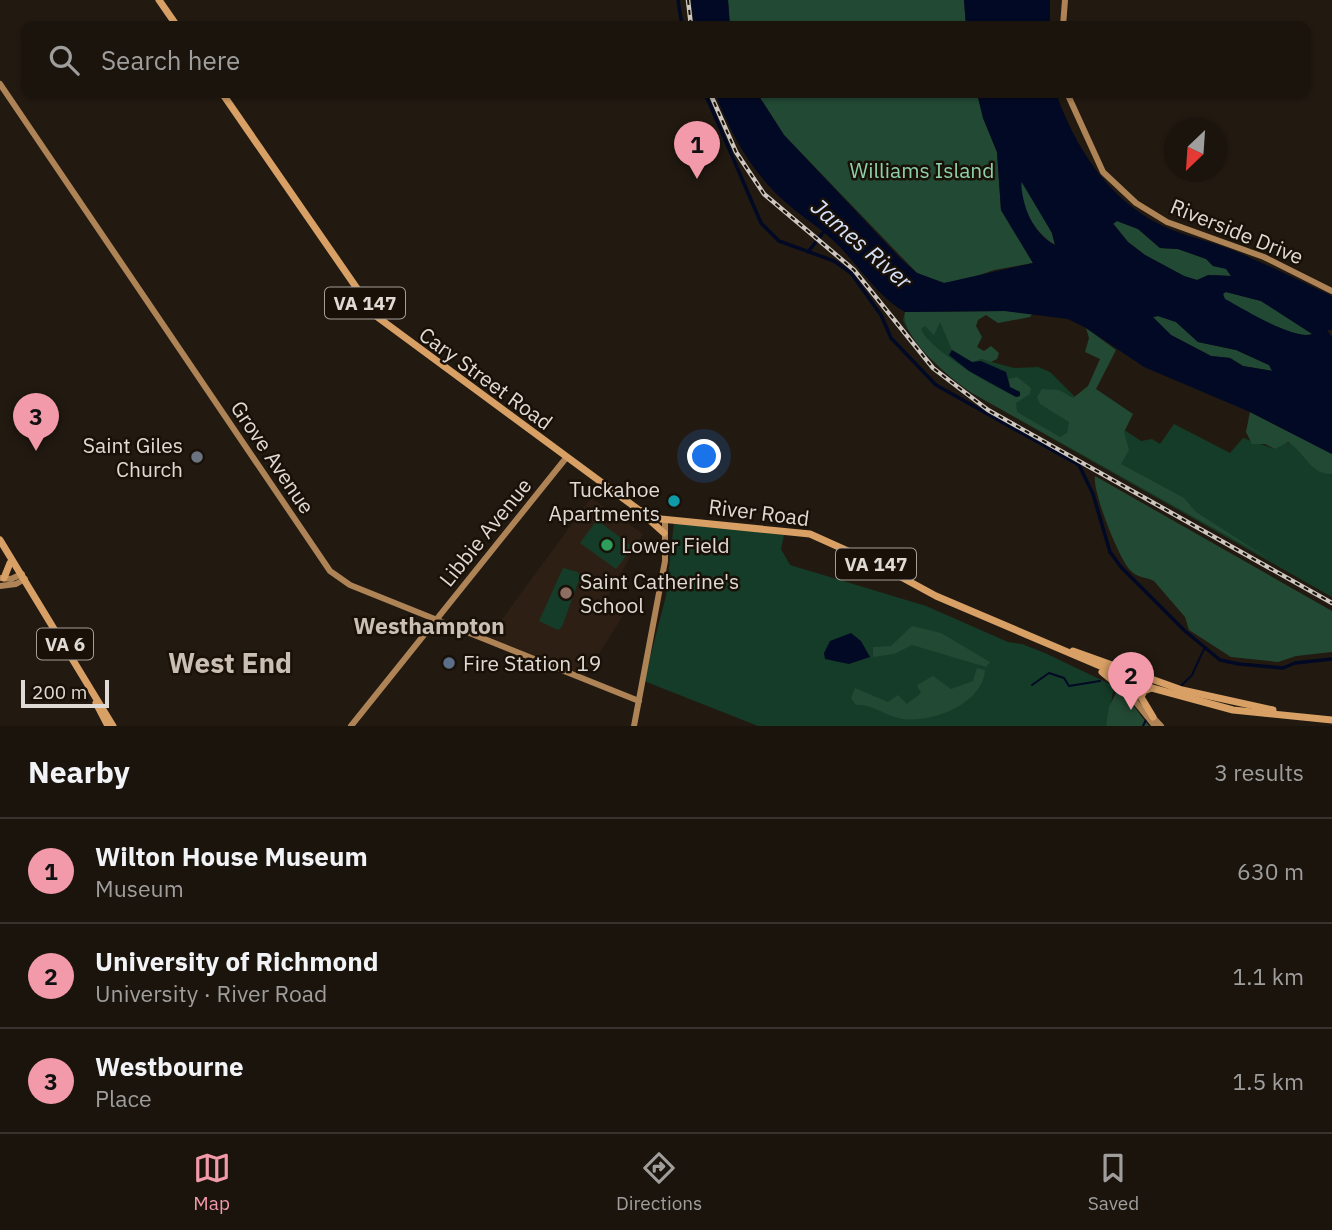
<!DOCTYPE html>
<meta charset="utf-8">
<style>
body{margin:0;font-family:"IBM Plex Sans",sans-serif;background:#27211b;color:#f1f3f6}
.compass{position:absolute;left:1164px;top:119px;width:63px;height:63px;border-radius:50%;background:#1a140d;box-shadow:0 2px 5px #0004;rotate:205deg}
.scale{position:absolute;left:21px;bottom:18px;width:88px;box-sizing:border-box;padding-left:7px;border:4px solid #e0dad4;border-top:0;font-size:19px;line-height:24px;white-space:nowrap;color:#e0dad4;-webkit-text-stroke:5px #191108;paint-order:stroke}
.you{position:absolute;left:705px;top:457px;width:24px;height:24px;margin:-18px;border:5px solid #fff;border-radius:50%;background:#1a73e8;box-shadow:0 0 0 10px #1a73e833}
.badge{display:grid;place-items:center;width:46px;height:46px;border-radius:50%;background:#f39aaa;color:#111;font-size:23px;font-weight:700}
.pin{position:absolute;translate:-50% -58px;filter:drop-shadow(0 2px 4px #0008)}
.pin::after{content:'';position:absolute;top:37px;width:24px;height:21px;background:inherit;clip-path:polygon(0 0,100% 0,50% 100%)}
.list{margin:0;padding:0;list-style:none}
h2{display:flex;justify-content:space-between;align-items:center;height:91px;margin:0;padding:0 28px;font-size:30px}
h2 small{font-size:23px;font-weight:400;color:#9f9e9d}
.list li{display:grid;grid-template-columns:46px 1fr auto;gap:21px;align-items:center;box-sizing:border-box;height:105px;padding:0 28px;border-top:2px solid #38332e}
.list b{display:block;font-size:26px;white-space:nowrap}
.list p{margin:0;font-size:23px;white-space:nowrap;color:#9f9e9d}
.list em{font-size:23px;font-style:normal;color:#9f9e9d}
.icon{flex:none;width:38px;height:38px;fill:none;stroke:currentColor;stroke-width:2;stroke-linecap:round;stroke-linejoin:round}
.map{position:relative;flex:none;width:1332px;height:726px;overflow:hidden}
.search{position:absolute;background:#1a140d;box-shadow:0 2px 5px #0004;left:21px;right:21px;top:21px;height:77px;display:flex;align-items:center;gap:18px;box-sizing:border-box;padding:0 24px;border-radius:14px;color:#9f9e9d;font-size:26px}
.sheet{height:406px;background:#1a140d}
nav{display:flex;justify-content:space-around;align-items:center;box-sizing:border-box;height:98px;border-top:2px solid #38332e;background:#1a140d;font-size:19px;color:#9f9e9d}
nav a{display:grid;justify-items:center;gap:4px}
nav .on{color:#f39aaa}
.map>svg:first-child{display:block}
.education{fill:#2d1f14}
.green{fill:#153c28}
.forest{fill:#224934}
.water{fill:#020924;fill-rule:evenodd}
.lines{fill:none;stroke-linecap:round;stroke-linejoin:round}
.stream{stroke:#020924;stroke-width:2}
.canal{stroke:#020924;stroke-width:3.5}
.secondary{stroke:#ae8356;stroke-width:6}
.primary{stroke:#d8a065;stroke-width:7}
.rail-casing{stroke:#cdc7c0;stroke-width:4.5}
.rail{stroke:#191108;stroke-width:2;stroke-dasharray:5;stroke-linecap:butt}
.worship-dot{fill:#6b7280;stroke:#191108;stroke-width:2.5}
.culture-dot{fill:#0f9aa8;stroke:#191108;stroke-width:2.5}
.leisure-dot{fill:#2e9e5b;stroke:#191108;stroke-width:2.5}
.education-dot{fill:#8d6e63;stroke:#191108;stroke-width:2.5}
.service-dot{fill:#5c6f8a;stroke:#191108;stroke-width:2.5}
.labels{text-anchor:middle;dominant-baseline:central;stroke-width:5;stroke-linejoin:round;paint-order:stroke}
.shield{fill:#191108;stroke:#a49e97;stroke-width:2}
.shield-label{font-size:19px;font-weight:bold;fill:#e0dad4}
.park-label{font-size:21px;fill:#8cd0a9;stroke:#191108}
.street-label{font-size:21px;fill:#e0dad4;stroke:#191108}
.poi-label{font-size:21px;fill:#e0dad4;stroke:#191108;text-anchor:start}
.water-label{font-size:23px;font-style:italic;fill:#d5e1f9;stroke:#191108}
.neighbourhood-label{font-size:23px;font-weight:bold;fill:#cbbfb3;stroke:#191108}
.district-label{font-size:28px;font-weight:bold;fill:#cbbfb3;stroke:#191108}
</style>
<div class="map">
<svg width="1332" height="726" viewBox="0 0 1332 726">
<rect width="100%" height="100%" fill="#221a11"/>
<polygon class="education" points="591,498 643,534 605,601 605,608 624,614 585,676 489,637"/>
<g class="green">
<polygon points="905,312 926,313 972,339 981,359 1014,368 1038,367 1050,372 1075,397 1141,441 1152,439 1160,444 1174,424 1230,453 1243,438 1275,449 1283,442 1292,444 1332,475 1332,597 972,393 950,377 907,329 903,320"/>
<polygon points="597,520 633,547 616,569 580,543"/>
<polygon points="674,522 784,535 781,549 790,565 926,606 1008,642 1022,644 1045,653 1114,686 1107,726 758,726 644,681 666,596"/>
<polygon points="563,568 578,572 580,577 562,627 558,630 539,621"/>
</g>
<g class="forest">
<polygon points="728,0 964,0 966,26 730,26"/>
<polygon points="757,93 977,93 983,118 997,152 1001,210 1033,263 994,270 963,281 944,283 917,273 784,135"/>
<path d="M 1023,180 L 1052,233 L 1055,245 C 1037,236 1013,199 1023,180 Z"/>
<polygon points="1117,221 1138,229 1160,248 1178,249 1207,259 1213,266 1226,268 1231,276 1215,275 1197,280 1184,276 1145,255 1128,242 1113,223"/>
<path d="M 1226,292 L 1261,301 L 1313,334 C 1294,341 1242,309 1224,299 L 1223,293 Z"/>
<path d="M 1005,311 L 1033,313 L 1030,317 L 998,323 L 986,315 L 978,320 L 976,326 L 982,337 L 977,347 L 984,351 L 991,346 L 999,353 L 997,359 L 991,362 L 981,359 L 972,362 L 952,350 L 940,322 L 934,335 L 925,326 L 921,329 C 928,349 997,390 1018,397 L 1020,392 L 1010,387 L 1009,379 L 1017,377 L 1031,388 L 1030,394 L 1016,403 L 1017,412 L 1060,437 L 1067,433 L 1069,422 L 1040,404 L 1037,397 L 1042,389 L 1059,390 L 1073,398 L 1088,386 L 1100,359 L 1085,352 L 1089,338 L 1086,328 L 1116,350 L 1096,389 L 1133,414 L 1124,432 L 1129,450 L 1121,464 L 1184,498 L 1196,512 L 1269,559 L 972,393 C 952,379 900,338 905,312 Z"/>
<polygon points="1158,316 1176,322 1198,342 1236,350 1269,365 1273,371 1243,366 1230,358 1211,356 1171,335 1152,317"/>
<path d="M 1250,412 L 1332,454 L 1332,474 C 1310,475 1305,452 1288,442 L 1275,449 L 1265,444 L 1252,444 L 1246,432 Z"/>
<path d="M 1095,476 L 1332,611 L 1332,652 L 1296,656 L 1278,662 L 1231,657 L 1189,630 L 1185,617 L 1154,581 C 1145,576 1138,579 1130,570 C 1118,557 1092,490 1095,476 Z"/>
<polygon points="912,626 941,633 990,662 986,667 912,645 894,654 873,657 873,647 891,646"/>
<path d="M 977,668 L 985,670 C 983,704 932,723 903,719 C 887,717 871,703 856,705 L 851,698 L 855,688 L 888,702 L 898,695 L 907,704 L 921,693 L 917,685 L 933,676 L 951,689 L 973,681 Z"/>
<polygon points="1119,687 1149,726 1106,726 1109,707"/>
</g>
<g class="water">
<polygon points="691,0 728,0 730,26 694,26"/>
<polygon points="964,0 1050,0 1050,26 966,26"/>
<path d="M 715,93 L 757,93 L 784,135 L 900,258 L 917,273 L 944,283 L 1033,263 L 1001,210 L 997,152 L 983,118 L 977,93 L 1056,93 C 1074,145 1108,199 1159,224 C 1183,236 1210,241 1235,251 C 1268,265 1300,281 1332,296 L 1332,330 L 1327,330 L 1332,337 L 1332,454 L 1250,412 L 1144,367 L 1086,328 L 1068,319 L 1005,311 L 905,312 C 879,298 859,266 837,244 C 821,228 800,216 783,200 C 750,170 731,134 715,93 ZM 1021,181 L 1052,233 L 1055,245 C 1032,233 1022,205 1021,181 ZM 1117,221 L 1138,229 L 1160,248 L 1178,249 L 1206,259 L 1213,266 L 1226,269 L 1231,276 L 1208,275 L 1197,280 L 1184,276 L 1145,255 L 1128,242 L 1113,224 ZM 1226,292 L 1261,301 L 1312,334 C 1295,341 1242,308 1225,299 L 1223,294 ZM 1158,316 L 1176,322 L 1198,342 L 1236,350 L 1269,365 L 1272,371 L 1243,366 L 1230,358 L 1211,356 L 1171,335 L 1153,317 Z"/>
<polygon points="952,350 972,362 981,361 1006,372 1010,387 1020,392 1020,396 1016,397 969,371 949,355"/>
<polygon points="851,633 861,641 870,657 849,664 825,659 824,653 830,641"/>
</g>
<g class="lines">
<g class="stream">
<polyline points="1032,685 1049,673 1064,678 1069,686 1100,681"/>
<polyline points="1181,686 1192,675 1204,649"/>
<polyline points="1143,726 1146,720"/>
</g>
<g class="canal">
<polyline points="678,0 682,26"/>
<polyline points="705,93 761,223 779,241 834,261 851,273 881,315 891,338 936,385 1079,465 1093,494 1110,552 1121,567 1185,631 1220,660 1239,664 1283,668 1295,663 1332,659"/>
<polyline points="808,252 826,229"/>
</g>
<g class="secondary">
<polyline points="1063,26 1065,0"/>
<polyline points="0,84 330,571 350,585 639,701"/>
<polyline points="1067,93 1103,172 1136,203 1167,222 1264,257 1332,291"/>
<polyline points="0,578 11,579 22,574"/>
<polyline points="0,586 16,584 25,579"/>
<polyline points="1131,675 1131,688 1136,697"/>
<polyline points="1129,676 1126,690 1155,726"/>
<polyline points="1150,714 1161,726"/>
<polyline points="351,726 566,458"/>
<polyline points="634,726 665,561 665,519"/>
</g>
<g class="primary">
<polyline points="159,0 177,26"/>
<polyline points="222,93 376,316 639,510 661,519 810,534 879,565 936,596 1152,688 1233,710 1332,720"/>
<polyline points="644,515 664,533"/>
<polyline points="0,540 113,726"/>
<polyline points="4,578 10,563"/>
<polyline points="1073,651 1182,690 1273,710"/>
<polyline points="1102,672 1128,693"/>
<polyline points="1151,688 1144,691 1141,697 1153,717"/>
<polyline points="96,703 108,726"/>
</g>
<defs>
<g id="rail">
<polyline points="688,0 691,26"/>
<polyline points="710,93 736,152 764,194 854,270 933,368 988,410 1332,603"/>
</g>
</defs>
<use href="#rail" class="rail-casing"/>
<use href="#rail" class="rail"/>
</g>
<circle class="worship-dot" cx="197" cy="457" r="7"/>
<circle class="culture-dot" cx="674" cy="501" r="7"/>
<circle class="leisure-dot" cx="607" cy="545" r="7"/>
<circle class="education-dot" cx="566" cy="593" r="7"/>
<circle class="service-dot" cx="449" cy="663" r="7"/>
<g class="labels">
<g class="shield">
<rect x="325" y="287.5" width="80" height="31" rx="5"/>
<rect x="836" y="548.5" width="80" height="31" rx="5"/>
<rect x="37" y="628.5" width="56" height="31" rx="5"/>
</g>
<g class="shield-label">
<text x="365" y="303">VA 147</text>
<text x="876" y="564">VA 147</text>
<text x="65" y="644">VA 6</text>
</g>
<g class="park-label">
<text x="922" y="170">Williams Island</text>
</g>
<g class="street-label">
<text transform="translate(1237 231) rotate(22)">Riverside Drive</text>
<text transform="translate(486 378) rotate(36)">Cary Street Road</text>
<text transform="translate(273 457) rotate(56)">Grove Avenue</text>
<text transform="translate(759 512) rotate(7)">River Road</text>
<text transform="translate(485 532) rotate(-51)">Libbie Avenue</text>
</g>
<g class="poi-label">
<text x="183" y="445" text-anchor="end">Saint Giles<tspan x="183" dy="24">Church</tspan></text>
<text x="660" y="489" text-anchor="end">Tuckahoe<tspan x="660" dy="24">Apartments</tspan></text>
<text x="621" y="545">Lower Field</text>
<text x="580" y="581">Saint Catherine's<tspan x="580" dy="24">School</tspan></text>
<text x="463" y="663">Fire Station 19</text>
</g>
<g class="water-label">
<text transform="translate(862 243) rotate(41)">James River</text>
</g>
<g class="neighbourhood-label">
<text x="429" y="625">Westhampton</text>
</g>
<g class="district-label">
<text x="230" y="662">West End</text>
</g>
</g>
</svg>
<svg class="compass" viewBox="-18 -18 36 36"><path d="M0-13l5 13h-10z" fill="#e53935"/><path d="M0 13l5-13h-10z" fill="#9f9e9d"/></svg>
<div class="scale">200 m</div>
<div class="you"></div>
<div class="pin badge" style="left:697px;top:179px">1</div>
<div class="pin badge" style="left:1131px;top:710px">2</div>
<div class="pin badge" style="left:36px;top:451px">3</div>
<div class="search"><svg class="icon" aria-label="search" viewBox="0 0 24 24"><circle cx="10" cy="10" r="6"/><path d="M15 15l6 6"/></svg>Search here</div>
</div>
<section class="sheet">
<h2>Nearby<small>3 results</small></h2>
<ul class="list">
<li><span class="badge">1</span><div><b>Wilton House Museum</b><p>Museum</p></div><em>630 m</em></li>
<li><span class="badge">2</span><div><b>University of Richmond</b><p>University · River Road</p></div><em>1.1 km</em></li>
<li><span class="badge">3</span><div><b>Westbourne</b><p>Place</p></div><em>1.5 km</em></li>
</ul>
</section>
<nav>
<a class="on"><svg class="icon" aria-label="map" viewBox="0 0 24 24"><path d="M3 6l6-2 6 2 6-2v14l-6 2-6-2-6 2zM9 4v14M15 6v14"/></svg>Map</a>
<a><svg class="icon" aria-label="directions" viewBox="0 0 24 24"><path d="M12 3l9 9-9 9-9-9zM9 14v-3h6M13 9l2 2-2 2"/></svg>Directions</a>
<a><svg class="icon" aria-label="saved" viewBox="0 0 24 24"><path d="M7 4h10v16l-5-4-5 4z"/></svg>Saved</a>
</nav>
